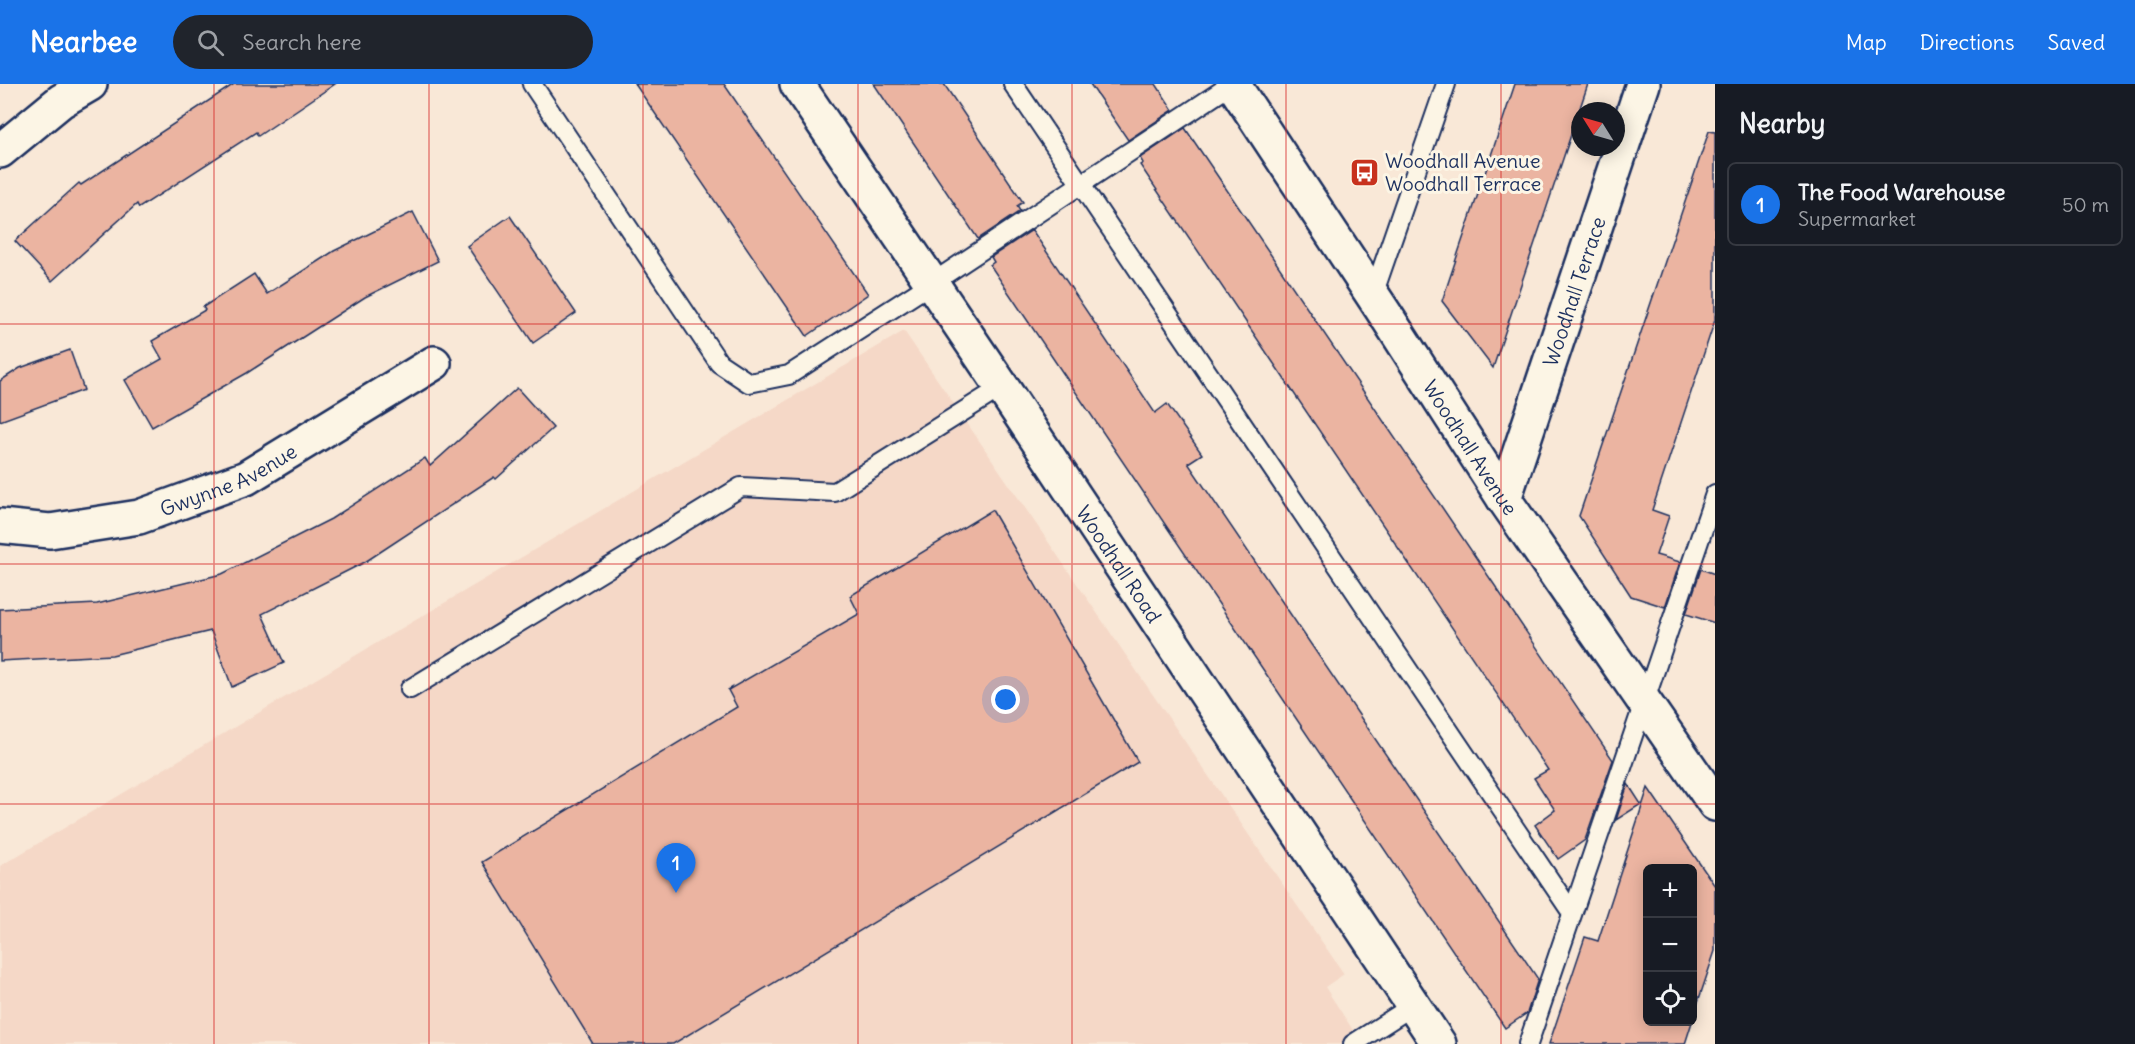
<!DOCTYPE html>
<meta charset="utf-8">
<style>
body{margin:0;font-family:Delius,sans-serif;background:#20242c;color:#f1f3f6}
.controls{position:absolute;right:18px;bottom:18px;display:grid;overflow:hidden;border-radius:9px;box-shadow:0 3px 15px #0003}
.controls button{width:54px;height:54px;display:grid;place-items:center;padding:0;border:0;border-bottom:2px solid #363941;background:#171b24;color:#f1f3f6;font:30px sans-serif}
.compass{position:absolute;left:1571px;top:18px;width:54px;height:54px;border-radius:50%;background:#171b24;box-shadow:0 3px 15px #0003;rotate:307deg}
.you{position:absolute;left:1006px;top:616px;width:21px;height:21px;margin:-15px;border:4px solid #fff;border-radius:50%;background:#1a73e8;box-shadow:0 0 0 9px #1a73e833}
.badge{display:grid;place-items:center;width:39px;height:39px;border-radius:50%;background:#1a73e8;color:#fff;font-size:20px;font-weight:700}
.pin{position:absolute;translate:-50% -50px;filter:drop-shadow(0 2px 3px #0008)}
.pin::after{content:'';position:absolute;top:32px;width:21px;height:18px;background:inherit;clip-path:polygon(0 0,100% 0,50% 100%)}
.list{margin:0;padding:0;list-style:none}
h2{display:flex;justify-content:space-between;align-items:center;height:78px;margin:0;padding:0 24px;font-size:26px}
h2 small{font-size:20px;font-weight:400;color:#9ea1a6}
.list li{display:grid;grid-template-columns:39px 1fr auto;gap:18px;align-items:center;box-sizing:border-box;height:84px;margin:0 12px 12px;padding:0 12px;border:2px solid #363941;border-radius:9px}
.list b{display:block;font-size:22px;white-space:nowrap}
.list p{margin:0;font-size:20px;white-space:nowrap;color:#9ea1a6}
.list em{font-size:20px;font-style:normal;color:#9ea1a6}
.icon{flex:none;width:33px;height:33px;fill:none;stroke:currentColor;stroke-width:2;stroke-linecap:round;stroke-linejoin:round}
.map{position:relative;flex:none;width:1715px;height:960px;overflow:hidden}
header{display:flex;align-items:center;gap:36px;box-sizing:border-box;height:84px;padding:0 30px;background:#1a73e8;color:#fff}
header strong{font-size:28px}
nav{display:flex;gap:33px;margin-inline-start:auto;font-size:21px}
.search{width:420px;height:54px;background:#20242c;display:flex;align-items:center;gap:15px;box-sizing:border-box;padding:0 21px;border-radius:33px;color:#9ea1a6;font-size:22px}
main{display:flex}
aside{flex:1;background:#171b24}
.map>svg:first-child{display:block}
.built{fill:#f5d8c7}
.building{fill:#ebb4a1;stroke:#1b2f5e;stroke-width:1.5}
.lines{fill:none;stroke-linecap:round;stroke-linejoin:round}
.service-casing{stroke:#1b2f5e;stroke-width:22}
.minor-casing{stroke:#1b2f5e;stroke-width:38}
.service{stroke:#fcf5e5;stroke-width:18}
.minor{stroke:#fcf5e5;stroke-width:33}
.grid{fill:none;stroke:#d62828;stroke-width:1.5;stroke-opacity:0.55}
.labels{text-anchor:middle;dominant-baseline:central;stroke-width:6;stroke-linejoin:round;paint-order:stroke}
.poi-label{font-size:20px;fill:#1b2f5e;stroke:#fcf5e5;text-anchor:start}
.street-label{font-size:20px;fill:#1b2f5e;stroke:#fcf5e5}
</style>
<header>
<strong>Nearbee</strong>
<div class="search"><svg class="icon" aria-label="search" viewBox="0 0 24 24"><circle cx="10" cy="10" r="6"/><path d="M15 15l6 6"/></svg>Search here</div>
<nav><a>Map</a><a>Directions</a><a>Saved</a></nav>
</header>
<main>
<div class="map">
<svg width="1715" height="960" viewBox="0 0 1715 960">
<rect width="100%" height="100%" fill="#f9e8d7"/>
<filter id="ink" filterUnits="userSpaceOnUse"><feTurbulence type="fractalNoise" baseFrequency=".0167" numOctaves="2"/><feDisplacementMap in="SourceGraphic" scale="12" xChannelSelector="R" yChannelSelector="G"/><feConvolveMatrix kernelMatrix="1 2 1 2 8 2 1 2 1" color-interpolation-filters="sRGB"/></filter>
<g filter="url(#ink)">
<polygon class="built" points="904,247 1344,890 1325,903 1362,960 0,960 0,782"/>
<g class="building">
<polygon points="234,0 335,0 258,52 256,48 139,124 137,120 52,197 15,157 79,99 81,101"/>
<polygon points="635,0 724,0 868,210 807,252"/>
<polygon points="874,0 944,0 1023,118 1017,122 1020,127 978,155"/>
<polygon points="1090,0 1156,0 1173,26 1128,56"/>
<polygon points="1515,0 1588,0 1493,284 1442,217"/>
<polygon points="1185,44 1613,676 1585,756 1558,775 1535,741 1555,726 1534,694 1548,686 1140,81 1143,79 1140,74"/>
<polygon points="1709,47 1715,48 1715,236 1652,426 1669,432 1656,471 1680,478 1665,523 1631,512 1579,432"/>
<polygon points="413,128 438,177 365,213 247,289 152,343 125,296 162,275 152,257 205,226 203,223 254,190 267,210 334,167"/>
<polygon points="510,132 576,229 533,259 467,162"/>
<polygon points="1032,146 1155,329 1167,320 1202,370 1188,379 1538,895 1527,929 1505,944 990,181 994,178 991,173"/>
<polygon points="70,266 84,306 0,337 0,297 20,284"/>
<polygon points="517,304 553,344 496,395 494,393 365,478 262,530 284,579 232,603 211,547 112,571 0,577 0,525 97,520 222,490 331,435 425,374 430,382"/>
<polygon points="992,426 1138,678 673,960 593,960 482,778 737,623 728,606 859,530 850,512"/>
<polygon points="1701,485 1715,490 1715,539 1686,530"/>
<polygon points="1628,700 1641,720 1616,736"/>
<polygon points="1648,704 1715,802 1715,867 1692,936 1692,784 1647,784 1647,938 1692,938 1685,960 1549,960 1585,853 1598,857"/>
</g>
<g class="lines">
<defs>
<g id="service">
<polyline points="532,0 719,279 749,299 789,291 932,199 1232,0"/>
<polyline points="1013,0 1572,829"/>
<polyline points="1373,211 1446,0"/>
<polyline points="410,605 741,403 835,408 1002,303"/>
<polyline points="1353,960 1414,921"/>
<polyline points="1528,960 1715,410"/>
</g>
<g id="minor">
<path id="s1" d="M 797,0 L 1002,303 L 1439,960"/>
<path id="s2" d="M 1233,0 L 1389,236 L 1504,415 L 1715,720"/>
<polyline points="0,67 61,17 90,0"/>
<path id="s3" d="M 1504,415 L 1643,0"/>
<path id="s4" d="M 0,442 L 50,447 L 139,433 L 246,394 L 434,279"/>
</g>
</defs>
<use href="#service" class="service-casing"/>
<use href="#minor" class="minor-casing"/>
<use href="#service" class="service"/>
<use href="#minor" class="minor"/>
</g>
</g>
<path class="grid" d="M 214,0 L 214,960M 429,0 L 429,960M 643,0 L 643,960M 858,0 L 858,960M 1072,0 L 1072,960M 1286,0 L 1286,960M 1501,0 L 1501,960M 0,240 L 1715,240M 0,480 L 1715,480M 0,720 L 1715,720"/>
<defs>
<symbol id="bus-square" viewBox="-11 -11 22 22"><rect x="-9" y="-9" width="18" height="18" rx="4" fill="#c8321e" stroke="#fcf5e5"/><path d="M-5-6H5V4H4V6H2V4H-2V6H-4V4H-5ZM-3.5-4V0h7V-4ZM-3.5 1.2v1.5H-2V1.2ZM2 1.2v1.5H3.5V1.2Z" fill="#fff"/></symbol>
</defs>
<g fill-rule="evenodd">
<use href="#bus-square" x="1348" y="72" width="33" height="33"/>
</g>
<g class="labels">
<g class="poi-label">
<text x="1385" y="76">Woodhall Avenue<tspan x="1385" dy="23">Woodhall Terrace</tspan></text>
</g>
<g class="street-label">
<text stroke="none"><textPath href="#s3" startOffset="219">Woodhall Terrace</textPath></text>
<text stroke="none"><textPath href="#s2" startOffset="434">Woodhall Avenue</textPath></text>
<text stroke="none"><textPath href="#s4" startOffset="237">Gwynne Avenue</textPath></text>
<text stroke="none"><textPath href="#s1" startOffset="578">Woodhall Road</textPath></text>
</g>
</g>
</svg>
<div class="controls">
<button>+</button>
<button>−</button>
<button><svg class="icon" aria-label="locate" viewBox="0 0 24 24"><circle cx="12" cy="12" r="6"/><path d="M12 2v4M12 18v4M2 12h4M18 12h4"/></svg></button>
</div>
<svg class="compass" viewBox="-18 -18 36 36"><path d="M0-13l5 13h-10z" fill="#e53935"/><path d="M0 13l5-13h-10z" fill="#9ea1a6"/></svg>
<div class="you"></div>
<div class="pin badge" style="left:676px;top:809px">1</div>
</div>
<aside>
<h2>Nearby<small></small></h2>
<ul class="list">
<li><span class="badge">1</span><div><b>The Food Warehouse</b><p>Supermarket</p></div><em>50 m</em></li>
</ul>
</aside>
</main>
